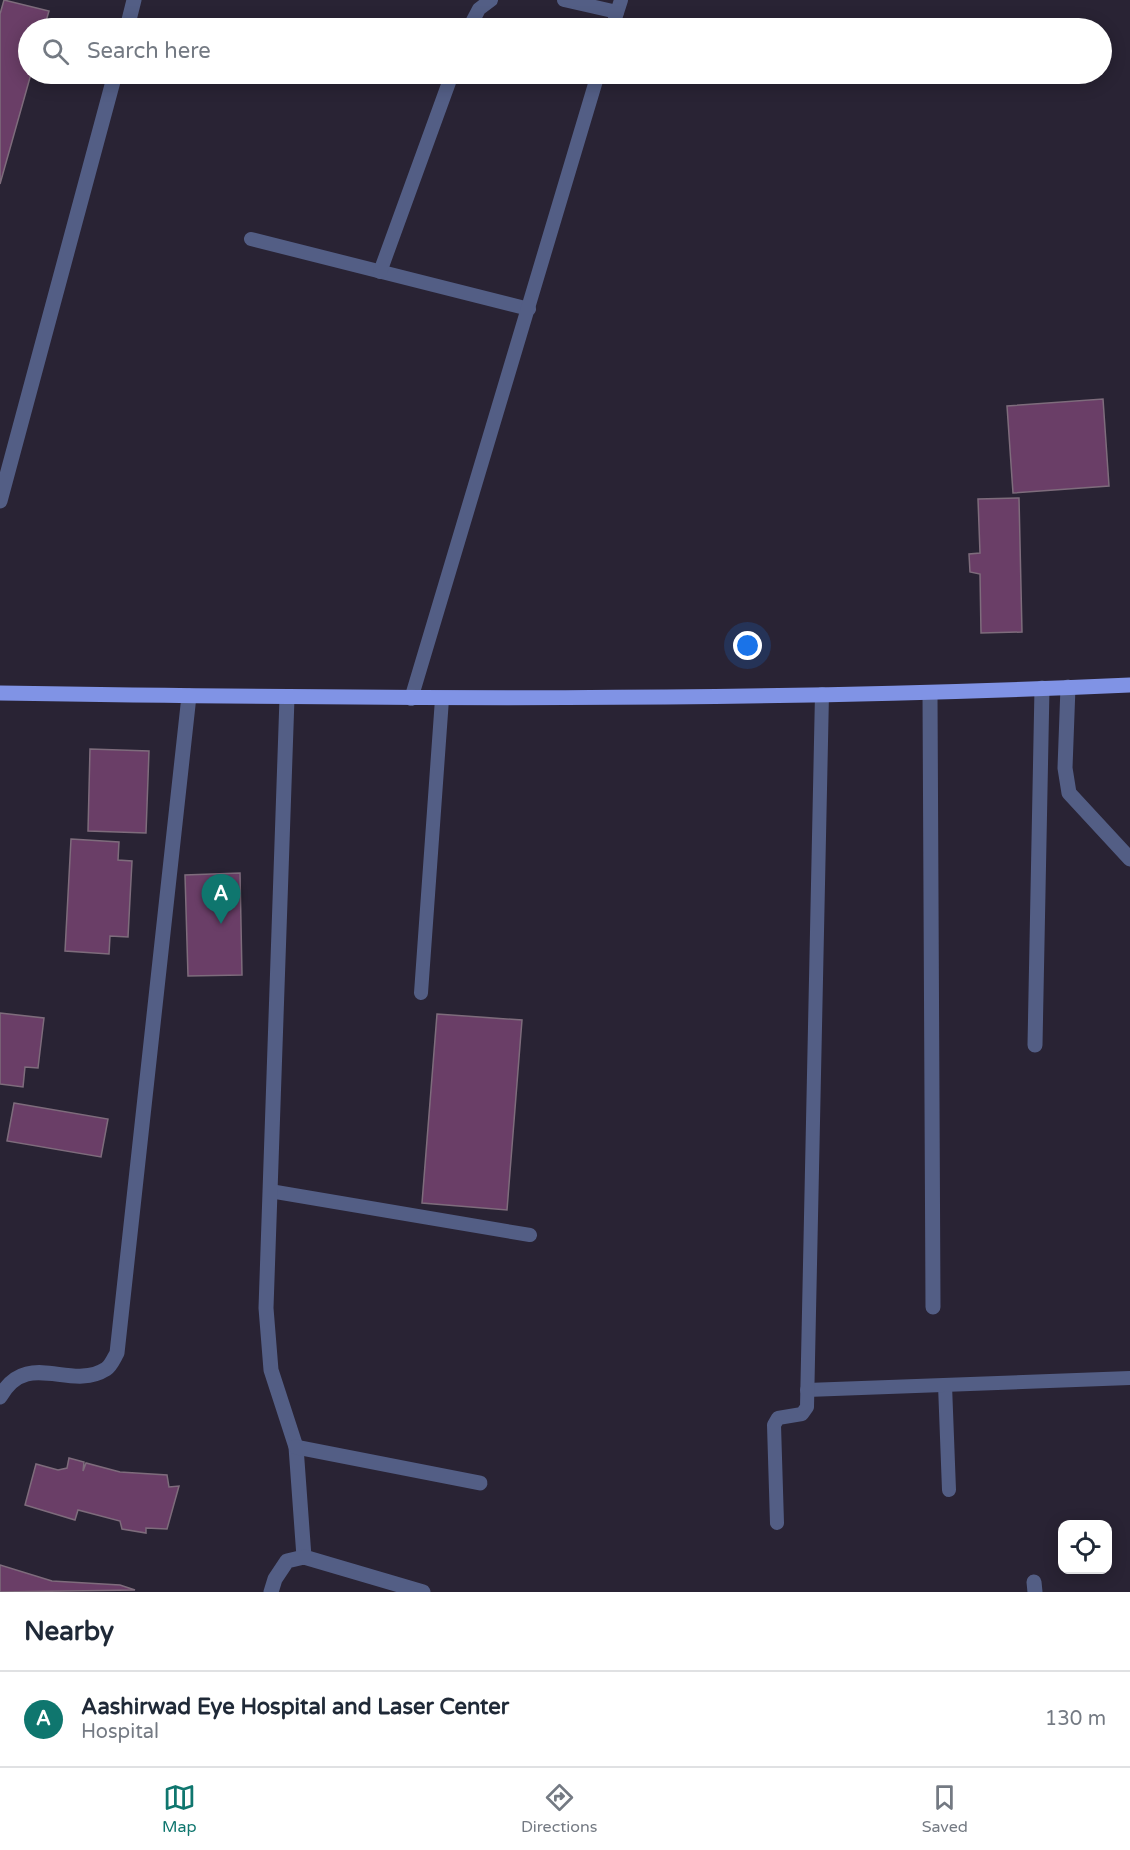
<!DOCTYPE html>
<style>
body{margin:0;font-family:"Varela Round",sans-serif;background:#f6f6f7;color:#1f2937}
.controls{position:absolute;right:18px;bottom:18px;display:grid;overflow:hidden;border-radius:12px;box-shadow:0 3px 15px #0003}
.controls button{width:54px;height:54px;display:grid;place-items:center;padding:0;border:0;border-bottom:2px solid #e0e1e3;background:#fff;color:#1f2937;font:30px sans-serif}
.you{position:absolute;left:748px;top:646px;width:21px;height:21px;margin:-15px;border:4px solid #fff;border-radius:50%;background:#1a73e8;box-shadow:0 0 0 9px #1a73e833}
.badge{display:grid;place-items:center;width:39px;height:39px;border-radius:50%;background:#0f766e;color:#fff;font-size:20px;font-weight:700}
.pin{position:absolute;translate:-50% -50px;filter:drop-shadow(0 2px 3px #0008)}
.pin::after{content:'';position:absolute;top:32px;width:21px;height:18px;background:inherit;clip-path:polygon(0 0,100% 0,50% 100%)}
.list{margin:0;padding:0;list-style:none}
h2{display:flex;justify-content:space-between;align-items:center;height:78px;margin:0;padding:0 24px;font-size:26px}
h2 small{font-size:20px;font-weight:400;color:#747a83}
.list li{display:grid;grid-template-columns:39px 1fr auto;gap:18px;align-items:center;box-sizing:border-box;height:96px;padding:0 24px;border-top:2px solid #e0e1e3}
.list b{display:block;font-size:22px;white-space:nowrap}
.list p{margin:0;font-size:20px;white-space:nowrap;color:#747a83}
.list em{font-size:20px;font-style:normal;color:#747a83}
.icon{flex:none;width:33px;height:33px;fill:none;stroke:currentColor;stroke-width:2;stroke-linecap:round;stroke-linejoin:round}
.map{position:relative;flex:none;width:1130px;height:1592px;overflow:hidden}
.search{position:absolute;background:#fff;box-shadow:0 3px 15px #0003;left:18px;right:18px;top:18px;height:66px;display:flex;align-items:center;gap:15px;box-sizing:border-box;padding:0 21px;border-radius:33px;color:#747a83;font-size:22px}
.sheet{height:174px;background:#fff}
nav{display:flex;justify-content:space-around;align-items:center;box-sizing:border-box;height:84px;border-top:2px solid #e0e1e3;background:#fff;font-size:16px;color:#747a83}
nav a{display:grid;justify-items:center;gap:3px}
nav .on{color:#0f766e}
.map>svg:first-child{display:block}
.building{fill:#6a3e67;stroke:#7e6c7c;stroke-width:1.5}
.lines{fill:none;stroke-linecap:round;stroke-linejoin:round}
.lane{stroke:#535e85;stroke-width:14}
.street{stroke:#535e85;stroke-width:15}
.primary{stroke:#8093e5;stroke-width:15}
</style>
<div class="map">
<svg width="1130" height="1592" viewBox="0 0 1130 1592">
<rect width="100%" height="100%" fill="#292334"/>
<g class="building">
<polygon points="4,0 49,11 44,28 28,28 28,74 31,74 0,184 0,14"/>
<polygon points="1103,399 1109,486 1013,493 1007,406"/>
<polygon points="1019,498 1022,632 981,633 980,574 970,572 969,554 980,553 978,499"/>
<polygon points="90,749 149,751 146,833 88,831"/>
<polygon points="71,839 119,842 118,860 132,861 128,937 110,936 109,954 65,951"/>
<polygon points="240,873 242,975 188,976 185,875"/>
<polygon points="0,1013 44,1018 38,1068 25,1067 23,1087 0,1084"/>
<polygon points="437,1014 522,1020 507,1210 422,1203"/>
<polygon points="14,1103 108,1119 101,1157 7,1141"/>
<polygon points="69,1458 84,1462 83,1471 86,1463 120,1472 167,1475 169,1487 179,1486 167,1529 146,1528 146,1533 122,1529 120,1521 78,1510 75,1520 25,1505 36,1464 58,1470 67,1468"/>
<polygon points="0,1565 52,1581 120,1585 135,1590 0,1592"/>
</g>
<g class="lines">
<g class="lane">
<polyline points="564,0 617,12"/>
<polyline points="469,28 479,9 491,0"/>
<polyline points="612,28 621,0"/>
<polyline points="251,239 529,309"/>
<polyline points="380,272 452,74"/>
<polyline points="411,699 598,74"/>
<polyline points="421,993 442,699"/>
<polyline points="270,1191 530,1235"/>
<polyline points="945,1385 949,1490"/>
<polyline points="807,1390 1130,1378"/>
<polyline points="777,1523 774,1425 778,1418 802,1414 807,1407 822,694"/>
</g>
<g class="street">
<polyline points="127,28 134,0"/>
<polyline points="0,501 115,74"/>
<polyline points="1068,687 1065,768 1069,793 1130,859"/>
<polyline points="930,693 933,1307"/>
<polyline points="287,698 266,1308 271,1370 296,1447 304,1557"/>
<polyline points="1035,1045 1042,688"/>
<path d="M 0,1397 C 27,1348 70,1392 106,1369 C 111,1366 114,1358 117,1353 L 189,696"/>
<polyline points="296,1447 480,1483"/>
<polyline points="1034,1582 1035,1592"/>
<polyline points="271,1592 275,1579 287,1561 304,1557 423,1592"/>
</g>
<path class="primary" d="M 0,693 C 377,699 754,702 1130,685"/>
</g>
</svg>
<div class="controls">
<button><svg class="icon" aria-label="locate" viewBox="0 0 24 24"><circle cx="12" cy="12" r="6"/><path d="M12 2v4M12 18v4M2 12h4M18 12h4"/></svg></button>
</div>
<div class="you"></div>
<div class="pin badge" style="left:221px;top:924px">A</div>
<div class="search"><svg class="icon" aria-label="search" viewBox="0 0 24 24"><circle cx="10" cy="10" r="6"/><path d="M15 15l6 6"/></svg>Search here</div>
</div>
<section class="sheet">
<h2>Nearby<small></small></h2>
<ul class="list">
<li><span class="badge">A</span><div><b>Aashirwad Eye Hospital and Laser Center</b><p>Hospital</p></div><em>130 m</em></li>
</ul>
</section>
<nav>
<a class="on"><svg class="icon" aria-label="map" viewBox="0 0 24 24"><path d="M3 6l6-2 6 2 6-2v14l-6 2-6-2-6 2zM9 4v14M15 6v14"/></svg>Map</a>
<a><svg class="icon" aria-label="directions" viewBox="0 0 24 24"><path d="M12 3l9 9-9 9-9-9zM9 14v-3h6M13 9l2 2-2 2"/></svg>Directions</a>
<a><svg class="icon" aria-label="saved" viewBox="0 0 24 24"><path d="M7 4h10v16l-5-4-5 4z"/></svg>Saved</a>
</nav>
